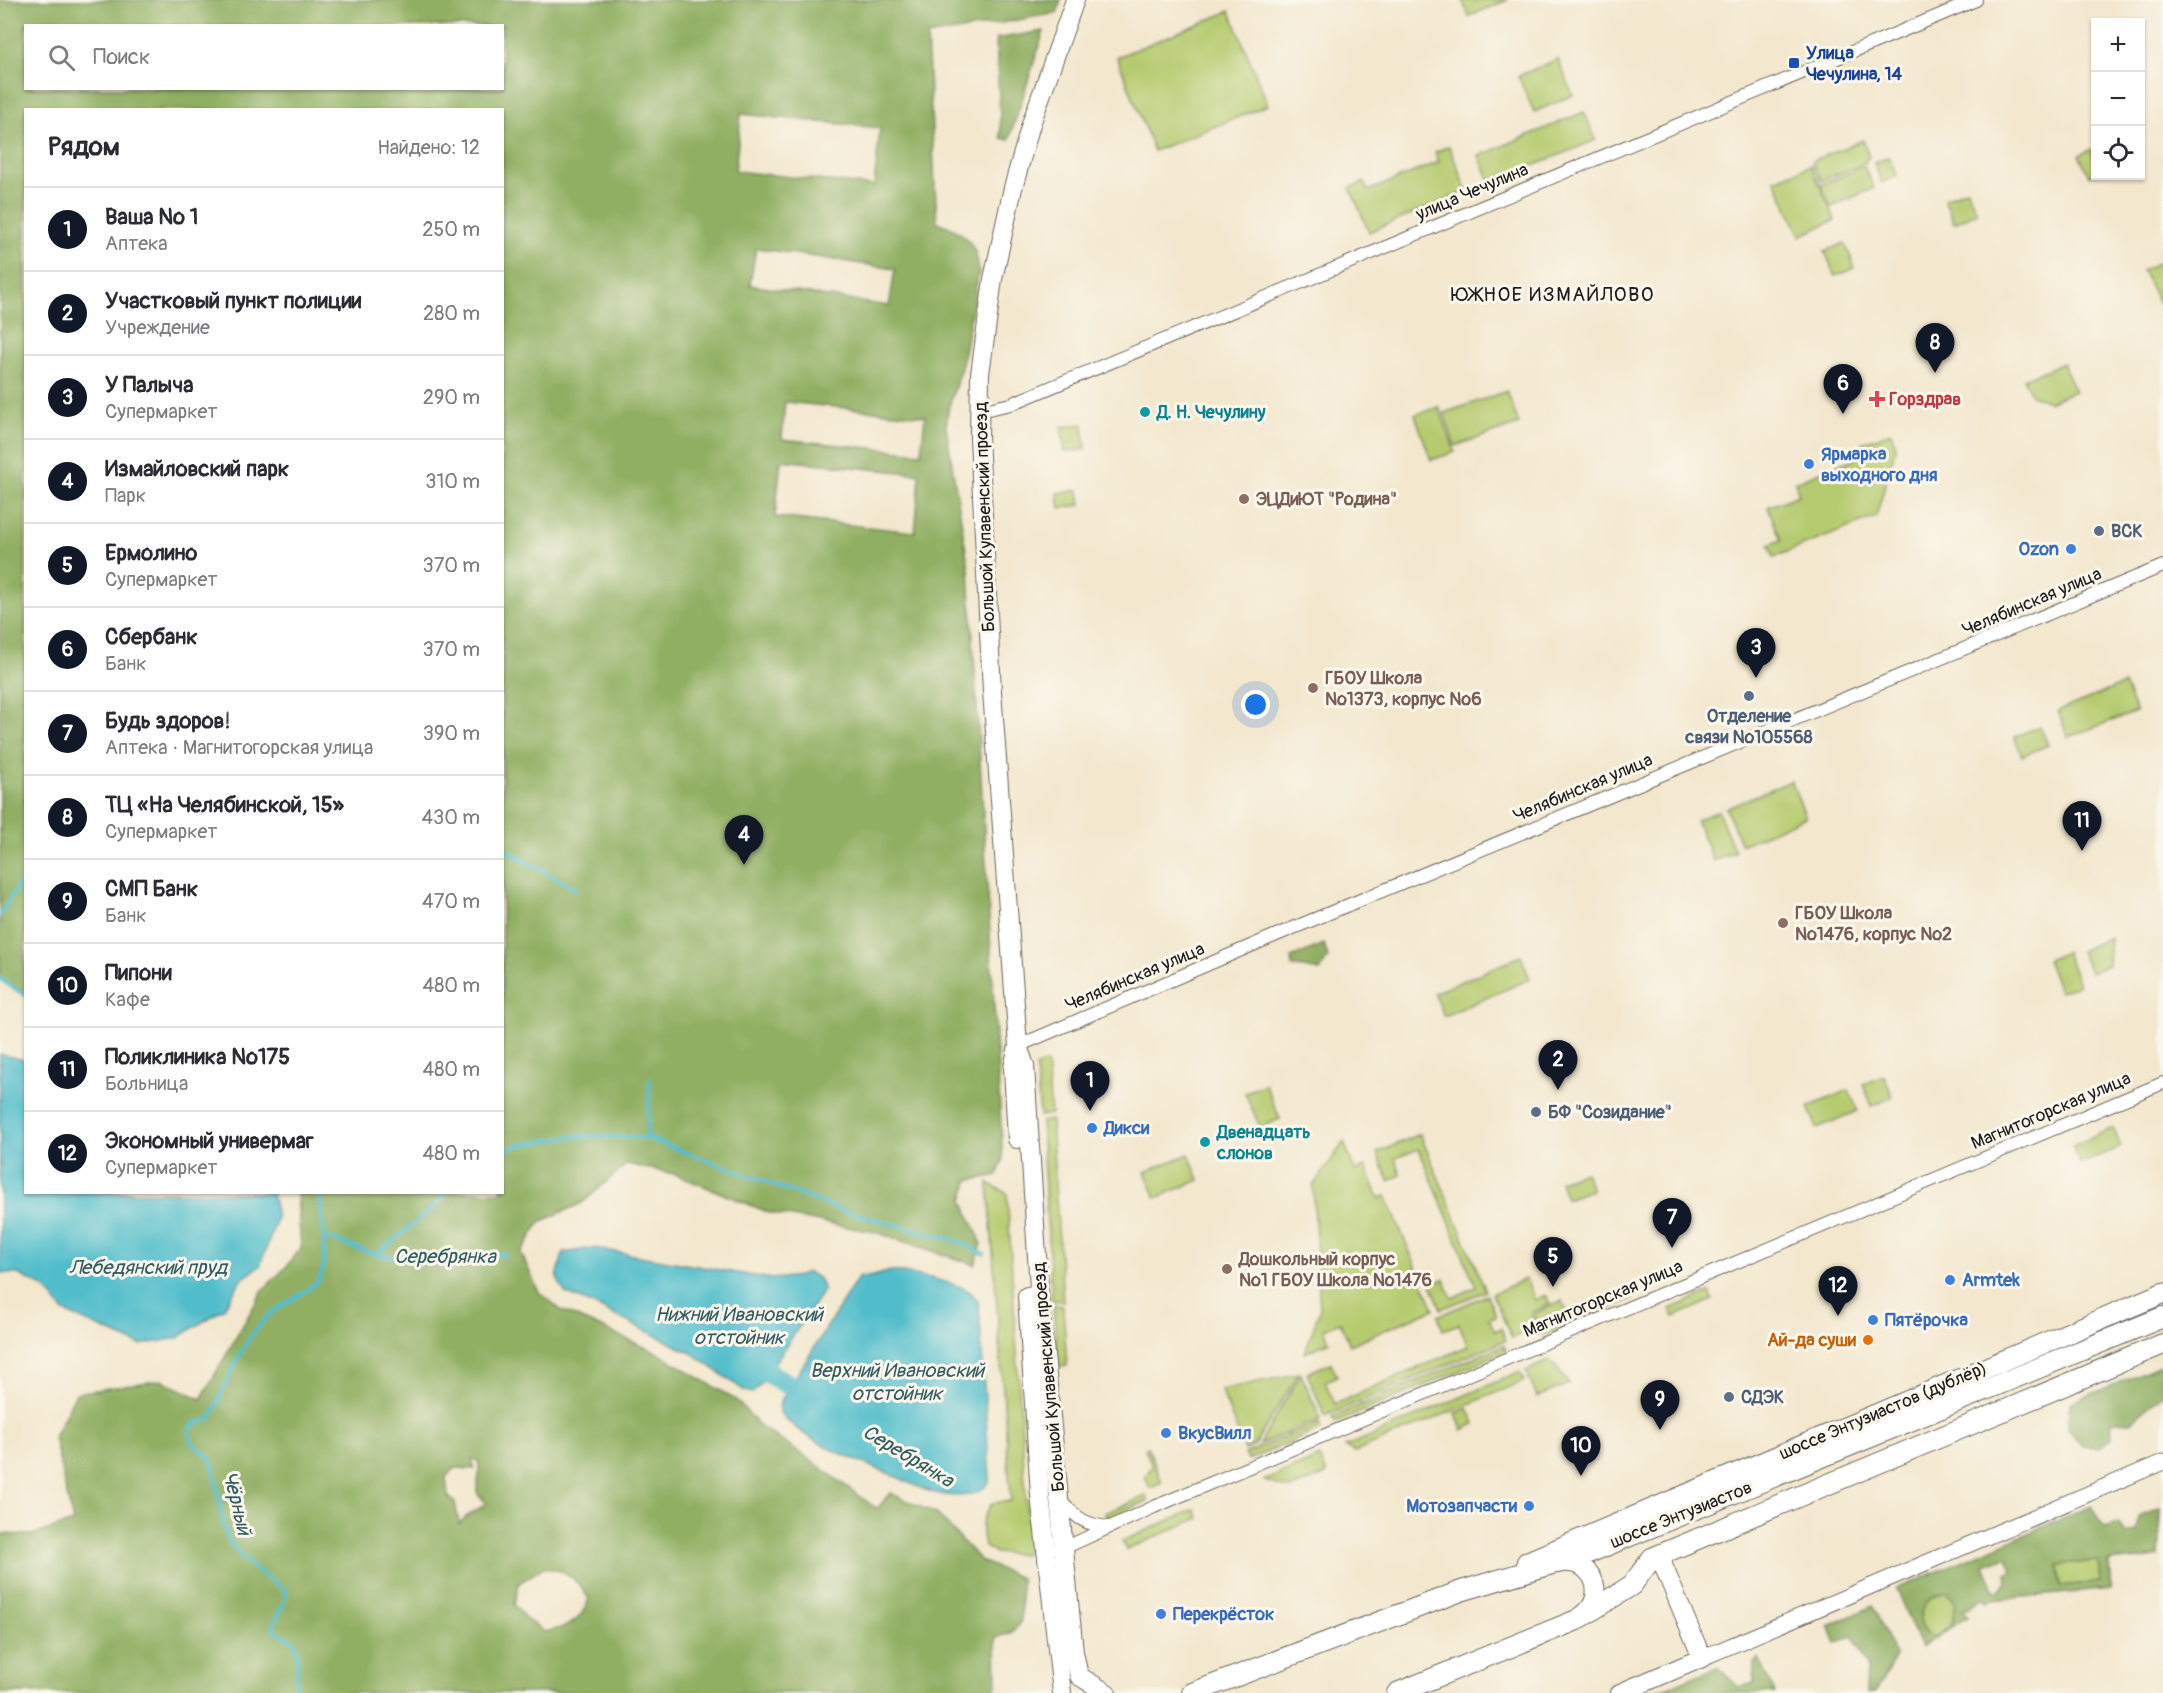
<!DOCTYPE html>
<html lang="ru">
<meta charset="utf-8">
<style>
body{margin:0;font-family:Pangolin,sans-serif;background:#f7f7f7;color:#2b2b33}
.controls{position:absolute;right:18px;top:18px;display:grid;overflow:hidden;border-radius:0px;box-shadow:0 2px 4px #0004}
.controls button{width:54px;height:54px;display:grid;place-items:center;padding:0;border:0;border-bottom:2px solid #e1e1e2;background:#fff;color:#2b2b33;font:30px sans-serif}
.you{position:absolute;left:1256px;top:705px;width:21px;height:21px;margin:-15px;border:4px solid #fff;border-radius:50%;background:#1a73e8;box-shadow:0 0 0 9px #1a73e833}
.badge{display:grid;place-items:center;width:39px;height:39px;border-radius:50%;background:#111827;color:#fff;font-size:20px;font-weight:700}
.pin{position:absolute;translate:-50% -50px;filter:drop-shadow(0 2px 3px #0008)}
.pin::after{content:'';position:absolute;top:32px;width:21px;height:18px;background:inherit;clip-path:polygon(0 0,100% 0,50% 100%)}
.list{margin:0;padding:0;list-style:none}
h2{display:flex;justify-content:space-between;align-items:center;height:78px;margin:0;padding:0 24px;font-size:26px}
h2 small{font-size:20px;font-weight:400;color:#7c7c81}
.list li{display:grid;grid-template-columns:39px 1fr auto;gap:18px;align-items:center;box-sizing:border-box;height:84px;padding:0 24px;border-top:2px solid #e1e1e2}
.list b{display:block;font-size:22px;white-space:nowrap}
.list p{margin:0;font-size:20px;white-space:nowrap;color:#7c7c81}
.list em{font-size:20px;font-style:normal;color:#7c7c81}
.icon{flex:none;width:33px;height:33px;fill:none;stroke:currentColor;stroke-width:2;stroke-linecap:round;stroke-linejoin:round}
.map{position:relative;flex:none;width:2163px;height:1693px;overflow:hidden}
.search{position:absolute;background:#fff;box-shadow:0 2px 4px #0004;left:24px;top:24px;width:480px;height:66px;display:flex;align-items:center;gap:15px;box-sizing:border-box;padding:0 21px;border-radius:0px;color:#7c7c81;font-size:22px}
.panel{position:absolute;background:#fff;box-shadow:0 2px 4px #0004;left:24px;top:108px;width:480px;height:1086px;border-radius:0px}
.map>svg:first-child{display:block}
.green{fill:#b6cb6f;stroke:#697446;stroke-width:1.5}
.forest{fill:#90af62;stroke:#56663f;stroke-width:1.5;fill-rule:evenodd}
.water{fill:#51bdcb;stroke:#366c74;stroke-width:1.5}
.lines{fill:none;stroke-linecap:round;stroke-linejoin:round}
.stream{stroke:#51bdcb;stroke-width:4}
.river{stroke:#51bdcb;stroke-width:21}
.minor-casing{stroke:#67635a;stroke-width:14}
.tertiary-casing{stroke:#67635a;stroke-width:17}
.secondary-casing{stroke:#67635a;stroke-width:20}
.primary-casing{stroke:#67635a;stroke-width:22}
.minor{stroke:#fff;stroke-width:12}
.tertiary{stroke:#fff;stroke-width:15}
.secondary{stroke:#fff;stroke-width:18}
.primary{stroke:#fff;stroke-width:20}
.transit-dot{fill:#1a4fb4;stroke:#fbf7ec;stroke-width:2}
.health-dot{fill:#e0444e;stroke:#fbf7ec;stroke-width:2}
.culture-dot{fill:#0f9aa8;stroke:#fbf7ec;stroke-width:2}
.shop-dot{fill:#3f7fe0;stroke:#fbf7ec;stroke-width:2}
.education-dot{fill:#8d6e63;stroke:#fbf7ec;stroke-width:2}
.service-dot{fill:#5c6f8a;stroke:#fbf7ec;stroke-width:2}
.food-dot{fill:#e8710a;stroke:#fbf7ec;stroke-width:2}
.labels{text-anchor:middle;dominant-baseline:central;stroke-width:6;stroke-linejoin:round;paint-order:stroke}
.transit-label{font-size:18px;font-weight:bold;fill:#164399;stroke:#fbf7ec;text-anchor:start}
.street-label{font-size:18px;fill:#1c1c1c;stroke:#fbf7ec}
.health-label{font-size:18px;font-weight:bold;fill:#be3a42;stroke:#fbf7ec;text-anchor:start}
.culture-label{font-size:18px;font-weight:bold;fill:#0d838f;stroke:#fbf7ec;text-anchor:start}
.shop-label{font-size:18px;font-weight:bold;fill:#366cbe;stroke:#fbf7ec;text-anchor:start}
.education-label{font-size:18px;font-weight:bold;fill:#785e54;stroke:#fbf7ec;text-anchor:start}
.service-label{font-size:18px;font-weight:bold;fill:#4e5e75;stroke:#fbf7ec;text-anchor:start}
.food-label{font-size:18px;font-weight:bold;fill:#c56008;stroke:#fbf7ec;text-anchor:end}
.neighbourhood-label{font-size:20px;letter-spacing:1.5px;fill:#1c1c1c;stroke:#fbf7ec}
.water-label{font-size:20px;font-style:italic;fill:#315c62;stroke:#fbf7ec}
</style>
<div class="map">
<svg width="2163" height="1693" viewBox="0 0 2163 1693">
<rect width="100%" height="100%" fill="#fbf7ec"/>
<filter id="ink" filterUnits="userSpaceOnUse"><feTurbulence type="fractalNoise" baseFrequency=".0167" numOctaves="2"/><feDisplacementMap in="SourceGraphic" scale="12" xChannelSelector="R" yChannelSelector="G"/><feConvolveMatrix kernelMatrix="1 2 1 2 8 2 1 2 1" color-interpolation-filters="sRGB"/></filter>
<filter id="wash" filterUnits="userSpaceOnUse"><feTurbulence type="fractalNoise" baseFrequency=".008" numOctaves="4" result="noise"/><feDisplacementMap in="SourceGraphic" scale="24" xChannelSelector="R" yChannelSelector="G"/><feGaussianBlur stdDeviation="1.35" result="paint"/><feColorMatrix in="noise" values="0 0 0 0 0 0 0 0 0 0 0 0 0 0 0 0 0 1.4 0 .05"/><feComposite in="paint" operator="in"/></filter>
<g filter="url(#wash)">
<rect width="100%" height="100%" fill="#f3e7cd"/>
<g class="green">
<polygon points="1462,0 1508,0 1469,16"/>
<polygon points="1230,11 1268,105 1154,151 1117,57"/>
<polygon points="1558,59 1573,95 1534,112 1518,76"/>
<polygon points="1584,112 1596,140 1491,183 1479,156"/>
<polygon points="1863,140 1869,156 1865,163 1821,181 1812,161"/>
<polygon points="1449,146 1467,191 1369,232 1350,188 1364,182 1368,191 1439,162 1435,152"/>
<polygon points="2091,149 2095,160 2095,173 2089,176 2079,155"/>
<polygon points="1889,157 1897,176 1882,183 1874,163"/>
<polygon points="1811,165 1835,220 1800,236 1775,180"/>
<polygon points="1864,166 1874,188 1831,207 1821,185"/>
<polygon points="1967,189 1977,213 1954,223 1944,199"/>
<polygon points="1845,243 1855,268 1835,276 1825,251"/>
<polygon points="2163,261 2163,311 2142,270"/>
<polygon points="2063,363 2075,391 2049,402 2031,395 2024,379"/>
<polygon points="1507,391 1519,424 1455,446 1444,413"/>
<polygon points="1439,407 1455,452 1431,460 1415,415"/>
<polygon points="1083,424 1086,449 1065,452 1061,427"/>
<polygon points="1891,432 1896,447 1876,517 1774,557 1769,545 1781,540 1768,507 1799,495 1795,482 1866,454 1862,443"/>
<polygon points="1079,490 1081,505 1060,508 1058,493"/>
<polygon points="2124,684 2136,712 2068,737 2058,711"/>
<polygon points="2040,726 2048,745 2022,756 2014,737"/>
<polygon points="1791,781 1806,817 1741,845 1726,808"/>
<polygon points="1718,811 1735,852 1713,861 1696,820"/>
<polygon points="2110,937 2108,965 2091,973 2080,951"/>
<polygon points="2066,952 2079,984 2060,992 2047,960"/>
<polygon points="1521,956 1530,979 1444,1016 1434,993"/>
<polygon points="1047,1063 1051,1114 1040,1116 1036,1066"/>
<polygon points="1884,1076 1893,1097 1872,1106 1863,1084"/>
<polygon points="1265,1084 1280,1119 1260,1127 1245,1093"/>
<polygon points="1849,1090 1858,1111 1817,1128 1808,1107"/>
<polygon points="1051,1120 1063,1301 1052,1300 1041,1122"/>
<polygon points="2113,1128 2121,1147 2080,1164 2072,1146"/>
<polygon points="1420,1134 1486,1291 1441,1309 1431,1284 1444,1279 1452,1298 1476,1287 1419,1149 1395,1158 1401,1175 1389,1181 1377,1153"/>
<polygon points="1344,1142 1355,1171 1366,1167 1379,1198 1386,1196 1434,1309 1350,1345 1340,1322 1324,1329 1329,1342 1305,1353 1320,1309 1313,1186"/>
<polygon points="1189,1154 1199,1180 1156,1198 1145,1172"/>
<polygon points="1585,1172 1592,1190 1566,1199 1560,1181"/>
<path d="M 988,1183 L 1007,1193 L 1028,1531 L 1029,1549 L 1023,1554 L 995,1553 L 984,1546 C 980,1526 980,1519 992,1503 L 1011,1501 Z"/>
<polygon points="1526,1279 1535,1300 1546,1295 1550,1304 1530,1313 1537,1327 1512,1338 1492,1294"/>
<polygon points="1629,1291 1632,1298 1543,1336 1540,1329"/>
<polygon points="1710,1292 1713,1300 1674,1317 1670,1309"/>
<polygon points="1487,1295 1496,1316 1489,1319 1495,1331 1501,1328 1506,1340 1325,1416 1307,1373 1331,1363 1337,1376 1325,1382 1335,1404 1468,1346 1459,1324 1443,1330 1438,1316"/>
<polygon points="1562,1301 1569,1314 1539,1327 1533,1314"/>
<polygon points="1053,1305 1063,1306 1067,1366 1058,1367"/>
<polygon points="1504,1345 1506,1351 1335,1423 1332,1417"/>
<polygon points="1550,1360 1569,1384 1537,1397 1526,1371"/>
<polygon points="1519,1372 1524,1381 1355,1452 1345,1447"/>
<polygon points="1299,1373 1254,1446 1245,1450 1221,1390"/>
<polygon points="1301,1374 1321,1419 1259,1445"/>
<polygon points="1468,1408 1475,1424 1462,1430 1456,1413"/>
<polygon points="1319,1423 1321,1429 1248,1460 1245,1454"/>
<polygon points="1148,1447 1162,1483 1150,1488 1145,1477 1152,1466 1145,1449"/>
<polygon points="1320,1457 1327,1474 1290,1489 1264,1481"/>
<polygon points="1146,1496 1148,1501 1106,1518 1105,1513"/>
<polygon points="1195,1509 1199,1518 1126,1550 1122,1541"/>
<polygon points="2099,1561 2101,1582 2060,1586 2058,1565"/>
<path d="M 1946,1592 L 1956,1602 L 1952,1625 L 1933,1637 L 1925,1633 L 1920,1626 C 1919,1605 1927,1597 1946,1592 Z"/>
</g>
<g class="forest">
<path d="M 0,0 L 1061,0 L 1057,13 L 927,36 L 937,222 C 963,231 977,242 979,271 L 962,364 L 948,410 L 946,427 L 969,569 L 1003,1161 L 997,1175 L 968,1181 L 963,1201 L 982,1244 L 975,1265 L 875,1232 L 770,1213 L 674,1174 L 627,1164 L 582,1203 L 540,1222 L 521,1253 L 539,1292 L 561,1310 L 658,1353 L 736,1400 L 761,1427 L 815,1463 L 877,1509 L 890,1493 L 937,1514 L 981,1561 L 1021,1578 L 1021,1621 L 1012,1632 L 996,1638 L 997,1686 L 989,1693 L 0,1693 L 0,1534 L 32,1535 L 73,1522 L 54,1437 L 76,1393 L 162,1380 L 201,1399 L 263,1290 L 285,1268 L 301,1248 L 297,1193 L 502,1192 L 502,110 L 26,110 L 25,993 L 0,979 ZM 26,26 L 502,26 L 502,88 L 26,88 ZM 741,114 L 880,128 L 874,186 L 735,171 ZM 756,248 L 895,269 L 889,306 L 750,285 ZM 785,402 L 925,416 L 921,453 L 782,439 ZM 781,460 L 920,474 L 915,532 L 775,517 ZM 478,1460 C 478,1464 480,1470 479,1475 C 477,1489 473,1493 486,1502 C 479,1512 467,1513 459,1524 L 455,1502 L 448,1496 L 446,1477 L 455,1468 L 475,1469 L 472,1460 ZM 543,1568 C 569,1570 575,1578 589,1599 C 580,1623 569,1627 545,1632 L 527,1620 L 514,1605 L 519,1583 Z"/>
<polygon points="1044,31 1009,140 1001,138 996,39"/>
<polygon points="1324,944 1328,957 1320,971 1292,966 1291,958"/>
<polygon points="2163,1364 2163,1394 2130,1422 2112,1421 2111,1438 2100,1447 2082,1446 2068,1428 2070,1403"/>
<path d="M 2092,1506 L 2104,1528 L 2118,1524 L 2126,1535 L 2137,1532 L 2139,1517 L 2161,1508 L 2159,1557 L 2109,1562 L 2111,1589 L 1992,1600 L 1988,1603 L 1983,1597 L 1963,1611 L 1967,1617 L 1921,1648 L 1896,1589 ZM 2007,1557 L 2012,1571 L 2006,1574 L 2007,1581 L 1999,1592 L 1994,1589 L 1985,1565 ZM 2099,1561 L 2101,1582 L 2060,1586 L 2058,1565 ZM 1946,1592 L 1956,1602 L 1952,1625 L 1933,1637 L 1925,1633 L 1920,1626 C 1919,1606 1927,1597 1946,1592 Z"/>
<polygon points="1873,1606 1896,1657 1875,1693 1866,1693 1867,1665 1853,1636 1836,1643 1829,1626"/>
<polygon points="1759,1658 1775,1693 1654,1693 1717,1667 1739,1687 1754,1683 1754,1663"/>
</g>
<g class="water">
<polygon points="0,1054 25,1060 26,1192 272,1193 277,1218 260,1266 241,1280 224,1308 178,1338 140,1345 64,1312 45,1288 18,1274 0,1273"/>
<path d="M 593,1248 L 772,1279 L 800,1276 L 806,1272 C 815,1275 823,1280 823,1291 L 758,1388 L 752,1393 L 745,1391 L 693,1354 L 598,1307 L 565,1293 L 557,1278 L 562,1256 L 564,1253 Z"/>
<path d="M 891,1271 C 908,1273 954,1282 967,1290 C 973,1293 976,1298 979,1304 L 990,1480 C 982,1496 963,1497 946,1495 C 927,1493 908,1482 890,1474 C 858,1461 799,1440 779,1411 L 780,1402 L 859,1276 L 870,1277 Z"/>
</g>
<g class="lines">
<g class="stream">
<polyline points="502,848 577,890"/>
<polyline points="0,915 26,873"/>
<polyline points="0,979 26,996"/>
<polyline points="647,1138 650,1080"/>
<polyline points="502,1153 514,1146 575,1136 647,1138 844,1211 958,1241 984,1254"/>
<polyline points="324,1237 376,1255 446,1260 484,1252 506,1256"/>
<polyline points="376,1255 432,1209 447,1192"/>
<path d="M 295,1693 L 298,1656 L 295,1642 L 275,1631 L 273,1625 L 285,1600 L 286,1592 C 267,1575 249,1569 233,1547 C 220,1530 219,1487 213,1465 C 208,1446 181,1448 192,1425 L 211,1418 C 227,1383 241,1341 270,1314 C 284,1302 314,1291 321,1275 C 328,1259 321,1212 320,1192"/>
</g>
<polyline class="river" points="745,1360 814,1399"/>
</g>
</g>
<g filter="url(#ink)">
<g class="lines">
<defs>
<g id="minor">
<polyline points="979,411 1011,404 1976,0"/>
<polyline points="1018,1046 1274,936 2163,566"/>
<path d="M 1060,1501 C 1078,1518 1084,1525 1109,1527"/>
<polyline points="1059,1548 1064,1548 1154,1507 2163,1083"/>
</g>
<polyline id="tertiary" points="1702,1658 2163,1462"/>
<g id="secondary">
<polyline points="1075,0 1031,124 1013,188 993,279 980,374 979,437 992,691 1018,1046 1025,1066 1040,1304 1074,1652 1079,1676 1107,1693"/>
<polyline points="1017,1139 1013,1068 1018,1046"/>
<polyline points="1027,1296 1040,1495 1062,1693"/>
<path d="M 1557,1564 C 1590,1555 1610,1594 1583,1615"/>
<polyline points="1620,1693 1702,1658 1663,1565 1663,1558 1667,1552"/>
</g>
<g id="primary">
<polyline points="1527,1562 2163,1293"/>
<polyline points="1192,1693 1461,1591 1586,1554 2163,1317"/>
<polyline points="1397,1693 1577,1620 1632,1585 1652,1558 2163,1344"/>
</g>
</defs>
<use href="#minor" class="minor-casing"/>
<use href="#tertiary" class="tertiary-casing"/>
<use href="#secondary" class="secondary-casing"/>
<use href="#primary" class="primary-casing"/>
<use href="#minor" class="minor"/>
<use href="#tertiary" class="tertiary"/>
<use href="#secondary" class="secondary"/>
<use href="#primary" class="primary"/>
</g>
</g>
<rect class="transit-dot" x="1788" y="57" width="12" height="12" rx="3"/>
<path class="health-dot" d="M1874 390h6v6h6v6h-6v6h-6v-6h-6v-6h6z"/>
<g class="culture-dot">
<circle cx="1145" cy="412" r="6"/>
<circle cx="1205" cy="1142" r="6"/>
</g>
<g class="shop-dot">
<circle cx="1809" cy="464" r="6"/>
<circle cx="2071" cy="549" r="6"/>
<circle cx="1092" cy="1128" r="6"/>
<circle cx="1950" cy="1280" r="6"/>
<circle cx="1873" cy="1320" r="6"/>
<circle cx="1166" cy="1433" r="6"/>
<circle cx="1529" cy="1506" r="6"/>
<circle cx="1161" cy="1614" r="6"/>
</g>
<g class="education-dot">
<circle cx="1244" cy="499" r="6"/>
<circle cx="1313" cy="688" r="6"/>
<circle cx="1783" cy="923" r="6"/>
<circle cx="1227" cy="1269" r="6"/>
</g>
<g class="service-dot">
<circle cx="2099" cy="531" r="6"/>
<circle cx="1749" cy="696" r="6"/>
<circle cx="1536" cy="1112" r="6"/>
<circle cx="1729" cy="1397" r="6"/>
</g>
<circle class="food-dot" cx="1868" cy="1340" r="6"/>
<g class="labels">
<g class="transit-label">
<text x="1806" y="53">Улица<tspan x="1806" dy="21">Чечулина, 14</tspan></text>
</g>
<g class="street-label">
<text transform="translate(1472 192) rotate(-23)">улица Чечулина</text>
<text transform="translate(985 517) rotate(-92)">Большой Купавенский проезд</text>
<text transform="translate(2032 602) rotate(-23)">Челябинская улица</text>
<text transform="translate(1583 788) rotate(-23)">Челябинская улица</text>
<text transform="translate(1135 977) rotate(-23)">Челябинская улица</text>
<text transform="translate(2051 1111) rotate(-23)">Магнитогорская улица</text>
<text transform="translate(1603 1299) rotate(-23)">Магнитогорская улица</text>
<text transform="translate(1049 1377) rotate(-95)">Большой Купавенский проезд</text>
<text transform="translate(1883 1411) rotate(-23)">шоссе Энтузиастов (дублёр)</text>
<text transform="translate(1681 1515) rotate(-22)">шоссе Энтузиастов</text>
</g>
<g class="health-label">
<text x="1889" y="399">Горздрав</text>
</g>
<g class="culture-label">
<text x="1157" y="412">Д. Н. Чечулину</text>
<text x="1217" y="1132">Двенадцать<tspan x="1217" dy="21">слонов</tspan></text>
</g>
<g class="shop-label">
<text x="1821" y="454">Ярмарка<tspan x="1821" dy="21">выходного дня</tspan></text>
<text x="2059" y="549" text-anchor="end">Ozon</text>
<text x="1104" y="1128">Дикси</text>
<text x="1962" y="1280">Armtek</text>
<text x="1885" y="1320">Пятёрочка</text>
<text x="1178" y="1433">ВкусВилл</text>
<text x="1517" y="1506" text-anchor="end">Мотозапчасти</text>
<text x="1173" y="1614">Перекрёсток</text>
</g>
<g class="education-label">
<text x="1256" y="499">ЭЦДиЮТ "Родина"</text>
<text x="1325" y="678">ГБОУ Школа<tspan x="1325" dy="21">№1373, корпус №6</tspan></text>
<text x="1795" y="913">ГБОУ Школа<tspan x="1795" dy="21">№1476, корпус №2</tspan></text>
<text x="1239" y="1259">Дошкольный корпус<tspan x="1239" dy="21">№1 ГБОУ Школа №1476</tspan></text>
</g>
<g class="service-label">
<text x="2111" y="531">ВСК</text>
<text x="1749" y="716" text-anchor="middle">Отделение<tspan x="1749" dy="21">связи №105568</tspan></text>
<text x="1548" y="1112">БФ "Созидание"</text>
<text x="1741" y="1397">СДЭК</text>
</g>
<g class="food-label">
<text x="1856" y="1340">Ай-да суши</text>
</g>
<g class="neighbourhood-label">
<text x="1553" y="294">ЮЖНОЕ ИЗМАЙЛОВО</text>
</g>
<g class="water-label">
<text x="445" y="1256">Серебрянка</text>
<text x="148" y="1267">Лебедянский пруд</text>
<text x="739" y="1314">Нижний Ивановский<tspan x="739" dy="23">отстойник</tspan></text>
<text x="897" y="1370">Верхний Ивановский<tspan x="897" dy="23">отстойник</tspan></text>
<text transform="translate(908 1456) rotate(31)">Серебрянка</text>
<text transform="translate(237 1503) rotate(76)">Чёрный</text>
</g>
</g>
</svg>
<div class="controls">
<button>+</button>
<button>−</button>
<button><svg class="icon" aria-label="locate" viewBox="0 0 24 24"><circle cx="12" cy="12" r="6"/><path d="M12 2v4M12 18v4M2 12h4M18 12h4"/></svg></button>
</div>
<div class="you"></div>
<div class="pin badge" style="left:1090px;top:1111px">1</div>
<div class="pin badge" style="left:1558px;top:1090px">2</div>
<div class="pin badge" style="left:1756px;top:678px">3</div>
<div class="pin badge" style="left:744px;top:865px">4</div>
<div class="pin badge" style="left:1553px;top:1287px">5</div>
<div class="pin badge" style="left:1843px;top:414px">6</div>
<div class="pin badge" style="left:1672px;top:1248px">7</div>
<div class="pin badge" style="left:1935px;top:373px">8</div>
<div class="pin badge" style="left:1660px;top:1430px">9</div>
<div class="pin badge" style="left:1581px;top:1476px">10</div>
<div class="pin badge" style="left:2082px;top:851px">11</div>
<div class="pin badge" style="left:1838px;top:1316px">12</div>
<div class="search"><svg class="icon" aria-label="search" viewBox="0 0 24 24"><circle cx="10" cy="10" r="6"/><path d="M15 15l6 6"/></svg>Поиск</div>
<section class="panel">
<h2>Рядом<small>Найдено: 12</small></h2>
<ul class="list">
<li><span class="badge">1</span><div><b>Ваша № 1</b><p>Аптека</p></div><em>250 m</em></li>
<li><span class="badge">2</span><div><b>Участковый пункт полиции</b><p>Учреждение</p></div><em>280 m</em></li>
<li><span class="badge">3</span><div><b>У Палыча</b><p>Супермаркет</p></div><em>290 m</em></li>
<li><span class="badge">4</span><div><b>Измайловский парк</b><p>Парк</p></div><em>310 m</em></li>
<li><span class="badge">5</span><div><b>Ермолино</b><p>Супермаркет</p></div><em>370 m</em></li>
<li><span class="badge">6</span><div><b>Сбербанк</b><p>Банк</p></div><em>370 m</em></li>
<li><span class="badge">7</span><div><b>Будь здоров!</b><p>Аптека · Магнитогорская улица</p></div><em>390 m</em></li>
<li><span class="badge">8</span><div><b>ТЦ «На Челябинской, 15»</b><p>Супермаркет</p></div><em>430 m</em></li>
<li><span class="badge">9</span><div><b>СМП Банк</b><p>Банк</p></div><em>470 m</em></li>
<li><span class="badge">10</span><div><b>Пипони</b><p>Кафе</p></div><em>480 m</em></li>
<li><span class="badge">11</span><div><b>Поликлиника №175</b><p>Больница</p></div><em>480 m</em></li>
<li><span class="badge">12</span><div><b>Экономный универмаг</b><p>Супермаркет</p></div><em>480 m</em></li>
</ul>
</section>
</div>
